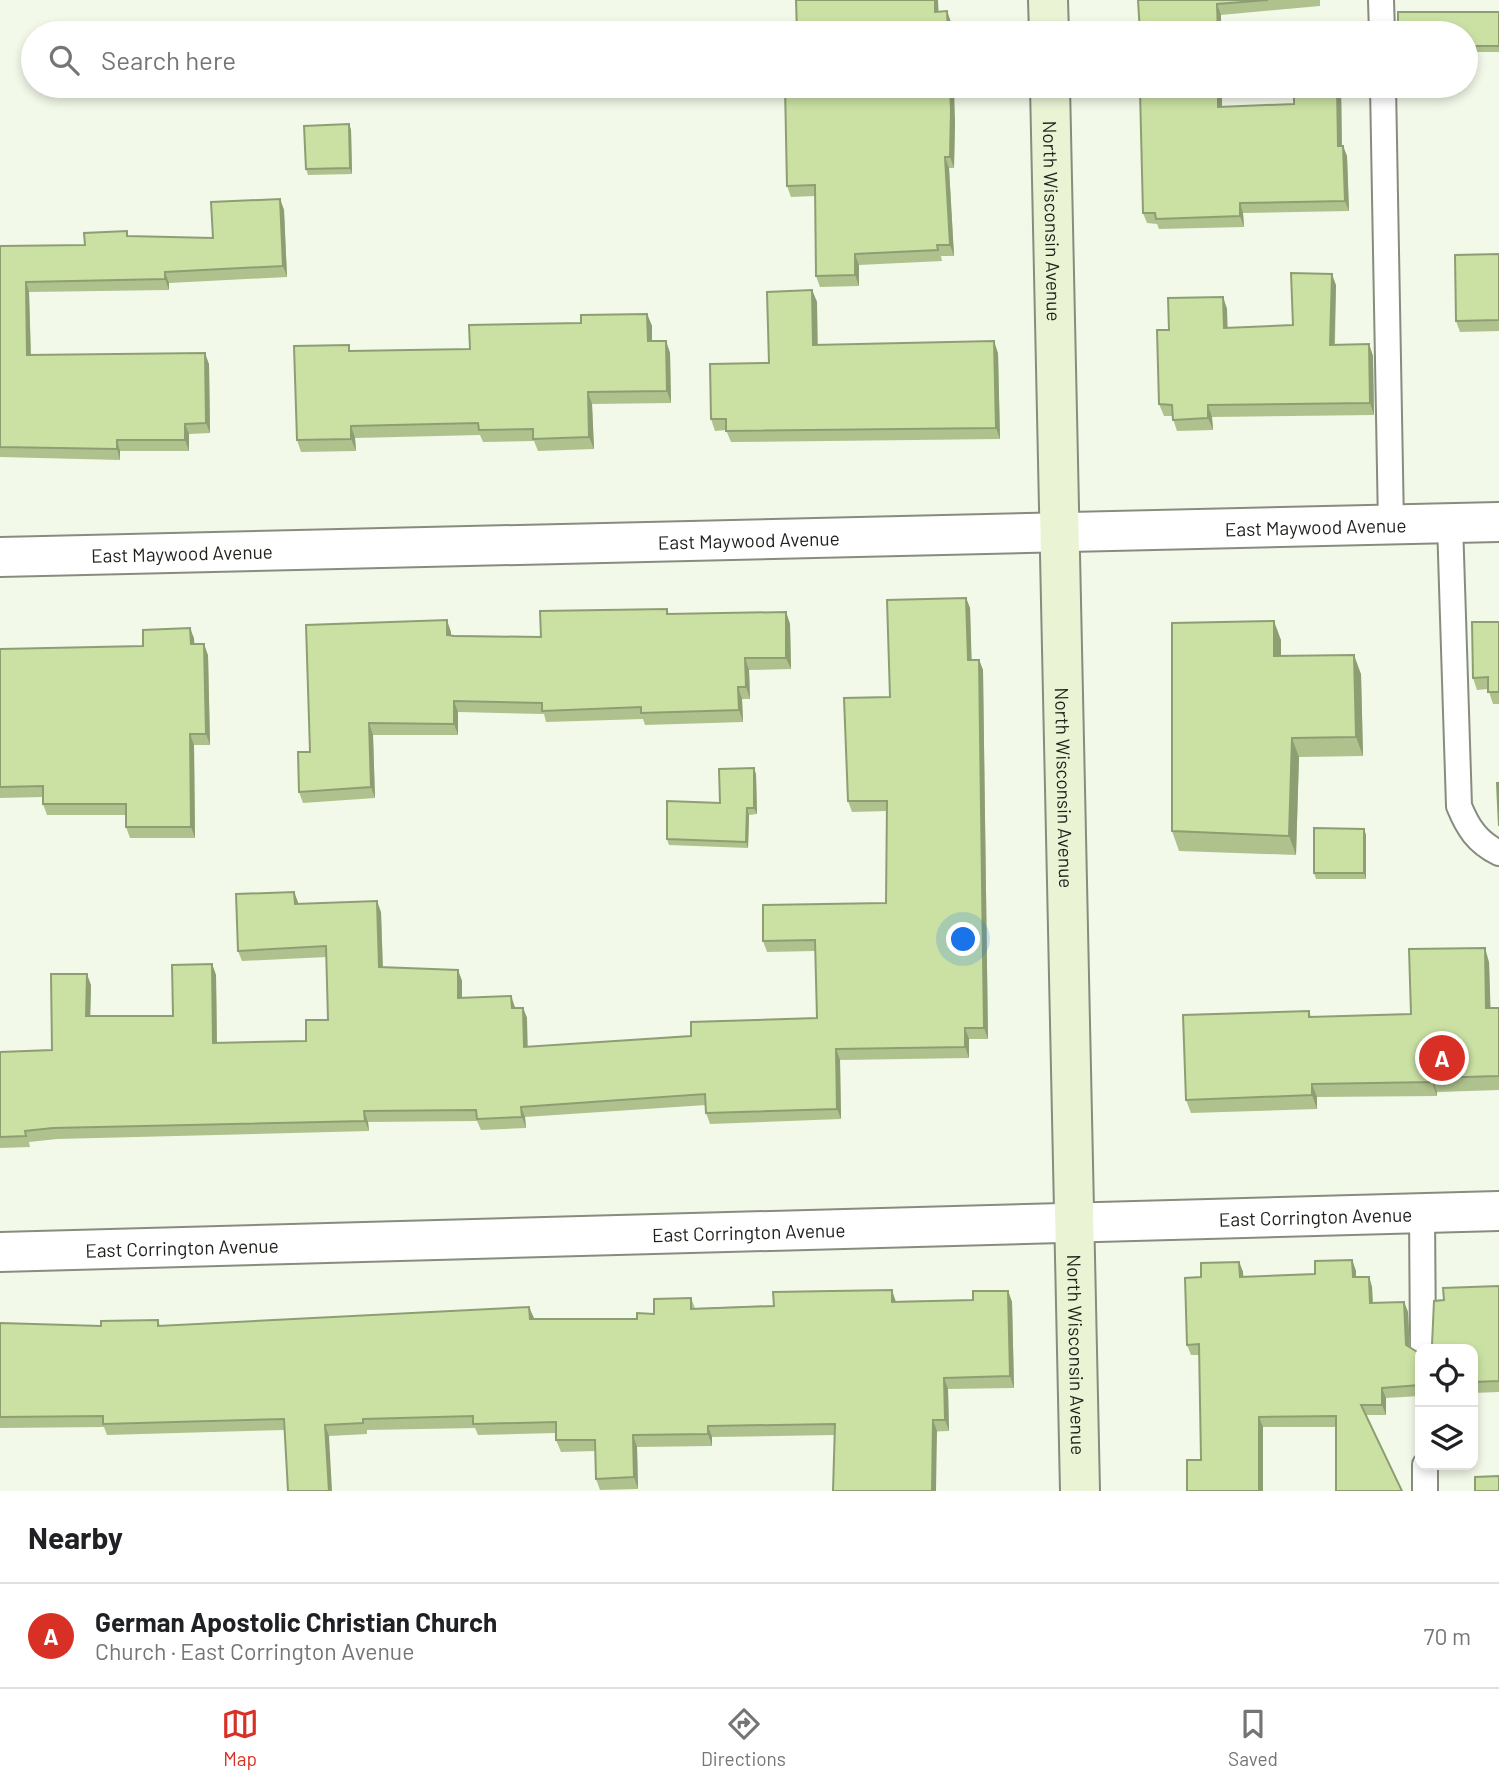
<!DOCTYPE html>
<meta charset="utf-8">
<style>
body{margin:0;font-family:Barlow,sans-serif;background:#f2f2f2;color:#202124}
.controls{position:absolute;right:21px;bottom:21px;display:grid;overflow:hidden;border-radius:14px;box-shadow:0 4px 10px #0003}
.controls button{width:63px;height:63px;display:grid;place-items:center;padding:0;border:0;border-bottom:2px solid #e0e0e0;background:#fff;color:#202124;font:35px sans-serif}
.you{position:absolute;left:964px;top:940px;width:24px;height:24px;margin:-18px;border:5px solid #fff;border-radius:50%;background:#1a73e8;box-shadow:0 0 0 10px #1a73e833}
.badge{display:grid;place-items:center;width:46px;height:46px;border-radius:50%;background:#d93025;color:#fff;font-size:23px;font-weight:700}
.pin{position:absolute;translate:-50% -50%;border:4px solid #fff;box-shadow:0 2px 7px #0006}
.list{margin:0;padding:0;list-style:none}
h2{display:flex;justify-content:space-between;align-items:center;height:91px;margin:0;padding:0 28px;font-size:30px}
h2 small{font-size:23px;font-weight:400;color:#757577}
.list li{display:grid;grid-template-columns:46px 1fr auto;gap:21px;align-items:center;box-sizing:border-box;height:105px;padding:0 28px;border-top:2px solid #e0e0e0}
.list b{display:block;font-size:26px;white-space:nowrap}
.list p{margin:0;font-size:23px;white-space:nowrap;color:#757577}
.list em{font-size:23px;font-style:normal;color:#757577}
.icon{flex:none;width:38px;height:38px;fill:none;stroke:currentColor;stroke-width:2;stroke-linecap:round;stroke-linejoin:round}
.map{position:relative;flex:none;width:1499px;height:1491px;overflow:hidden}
.search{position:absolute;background:#fff;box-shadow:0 4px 10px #0003;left:21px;right:21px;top:21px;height:77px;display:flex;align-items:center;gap:18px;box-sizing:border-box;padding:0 24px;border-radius:38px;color:#757577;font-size:26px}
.sheet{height:196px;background:#fff}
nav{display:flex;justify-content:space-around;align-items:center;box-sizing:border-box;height:98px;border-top:2px solid #e0e0e0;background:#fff;font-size:19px;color:#757577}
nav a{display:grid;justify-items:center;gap:4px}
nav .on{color:#d93025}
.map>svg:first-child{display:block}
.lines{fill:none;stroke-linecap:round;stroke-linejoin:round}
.lane-casing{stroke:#878c7e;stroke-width:28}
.street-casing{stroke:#878c7e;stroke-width:42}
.secondary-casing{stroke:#878c7e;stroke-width:42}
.lane{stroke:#fff;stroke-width:24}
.street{stroke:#fff;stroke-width:38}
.secondary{stroke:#eaf4d5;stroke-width:38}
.wall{fill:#afc28d}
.shaded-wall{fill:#8e9e73}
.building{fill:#cbe1a4;stroke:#8e9e73;stroke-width:2}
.labels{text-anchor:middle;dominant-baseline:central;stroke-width:5;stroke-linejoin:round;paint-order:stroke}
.street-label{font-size:19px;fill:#1f211b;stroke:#fff}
</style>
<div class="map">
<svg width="1499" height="1491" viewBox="0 0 1499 1491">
<rect width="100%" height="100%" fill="#f3f9e9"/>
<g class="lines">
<defs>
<g id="lane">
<polyline points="1381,0 1382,33"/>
<polyline points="1383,86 1391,525"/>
<path d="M 1450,523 L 1459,806 C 1468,828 1477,842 1499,853"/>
<polyline points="1422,1213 1423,1349"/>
<polyline points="1425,1465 1425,1491"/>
</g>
<g id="street">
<path id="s1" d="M 0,557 L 1499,522"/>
<path id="s2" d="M 0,1252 L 1499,1211"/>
</g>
<g id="secondary">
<polyline points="1048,0 1049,33"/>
<path id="s3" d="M 1050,86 L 1080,1491"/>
</g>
</defs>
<use href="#lane" class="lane-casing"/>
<use href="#street" class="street-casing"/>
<use href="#secondary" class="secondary-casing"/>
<use href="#lane" class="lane"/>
<use href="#street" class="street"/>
<use href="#secondary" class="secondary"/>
</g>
<g class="wall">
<polygon points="1138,0 1320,0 1320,6 1221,15"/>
<polygon points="1499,12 1499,52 1466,52 1466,33"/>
<polygon points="1143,86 1222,86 1222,107 1294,104 1341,86 1342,146 1343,146 1347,156 1349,211 1243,213 1244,227 1159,229 1157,224 1147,223 1143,213"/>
<polygon points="955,121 954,168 949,168 954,256 941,256 942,261 859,265 859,286 820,287 816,276 815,196 791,197 787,186"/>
<polygon points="349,124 351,130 352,174 308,175 306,169"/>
<polygon points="280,199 284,210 287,277 169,283 169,290 29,292 31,355 209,364 210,433 189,434 189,451 120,451 120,460 0,457 0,246 85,245 129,236 213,238"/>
<polygon points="1499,254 1499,331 1460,332 1456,321"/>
<polygon points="1336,285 1335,345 1369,344 1373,356 1374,415 1212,417 1213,430 1177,431 1172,416 1164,416 1159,404 1169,330 1223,297 1227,309 1227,328 1293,325"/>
<polygon points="812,290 817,302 817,345 998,353 1000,439 731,442 726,430 715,431 711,419 769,363"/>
<polygon points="647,314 652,326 652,341 666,341 670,353 671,403 592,404 594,449 538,451 534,441 483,442 480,435 355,438 356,451 301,452 297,440 351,351 470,349 581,323"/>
<polygon points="966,598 970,608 971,660 979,660 983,670 988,1039 969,1039 969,1058 840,1060 841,1119 710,1124 706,1113 706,1105 525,1117 526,1128 481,1130 477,1121 368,1122 369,1131 57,1139 29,1142 30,1147 0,1148 0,1052 52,1050 91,985 90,1016 173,1016 212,964 216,975 217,1043 306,1041 328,1020 327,957 242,961 238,951 298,904 381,912 383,968 458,970 462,981 462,998 515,1008 523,1008 527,1018 527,1047 691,1036 817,1018 815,951 767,952 763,941 886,903 887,811 852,812 848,801 890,697"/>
<polygon points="667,609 669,614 786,612 790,624 791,669 749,670 750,699 742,699 743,722 645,725 643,719 546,722 544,714 458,712 458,735 373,735 375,798 303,803 299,792 310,752 451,632 451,635 541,637"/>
<polygon points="1499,622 1499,704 1493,704 1488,689 1477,690 1473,678"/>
<polygon points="194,638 194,644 208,655 210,745 194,745 195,838 130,838 126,827 126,815 47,815 43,804 43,797 0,798 0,649 143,646"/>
<polygon points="1281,640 1281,656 1361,674 1363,756 1299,757 1296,855 1179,851 1172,831"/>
<polygon points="756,774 757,814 749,815 748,848 669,845 667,839 720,803"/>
<polygon points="1364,829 1366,835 1366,879 1316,879 1314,873"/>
<polygon points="1489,962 1490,1008 1499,1008 1499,1090 1437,1092 1437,1096 1317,1097 1317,1109 1191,1113 1186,1100 1309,1011 1311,1017 1411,1014"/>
<polygon points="1352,1260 1356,1271 1356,1277 1369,1277 1372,1287 1373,1303 1404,1302 1408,1312 1410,1348 1419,1353 1420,1352 1420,1396 1386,1398 1386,1415 1366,1415 1336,1427 1263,1427 1201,1460 1199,1355 1191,1355 1187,1345 1201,1277 1239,1262 1243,1272 1243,1277 1315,1274"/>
<polygon points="1499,1286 1499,1392 1473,1393 1473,1349 1432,1345 1444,1300"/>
<polygon points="1008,1291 1012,1302 1014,1388 948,1389 949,1431 835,1435 712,1437 712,1446 637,1447 638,1489 600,1490 596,1479 595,1451 561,1452 556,1440 556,1433 478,1435 475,1428 367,1430 367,1434 329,1436 285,1430 107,1435 104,1427 0,1428 0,1323 101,1326 158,1320 160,1326 534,1319 637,1319 654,1314 691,1298 695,1308 896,1301 973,1300"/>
</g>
<g class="shaded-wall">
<polygon points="935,0 938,0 939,22 935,12"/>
<polygon points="1217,4 1221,15 1221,33 1218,33"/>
<polygon points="947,11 951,22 952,33 948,33"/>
<polygon points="950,86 954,86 955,121 954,168 950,157"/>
<polygon points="1218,86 1222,86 1222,117 1218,107"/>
<polygon points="1337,86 1341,86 1342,156 1338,146"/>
<polygon points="349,124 351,130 352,174 350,168"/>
<polygon points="1343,146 1347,156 1349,211 1345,201"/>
<polygon points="945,157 949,168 954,256 950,245"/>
<polygon points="280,199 284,210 287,277 283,266"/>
<polygon points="1240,203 1243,213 1244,227 1240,216"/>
<polygon points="855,254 859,265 859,286 855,275"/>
<polygon points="165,272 169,283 169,290 165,279"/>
<polygon points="1332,274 1336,285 1334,356 1330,345"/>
<polygon points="26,282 29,292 31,365 27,355"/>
<polygon points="812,290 817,302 818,357 813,345"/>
<polygon points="1223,297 1227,309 1228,339 1224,328"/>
<polygon points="647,314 652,326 652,353 648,341"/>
<polygon points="666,341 670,353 671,403 667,391"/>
<polygon points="994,341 998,353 1000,439 996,428"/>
<polygon points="1369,344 1373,356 1374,415 1370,403"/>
<polygon points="205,353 209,364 210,433 206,423"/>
<polygon points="588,392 592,404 594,449 589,437"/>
<polygon points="1208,405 1212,417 1213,430 1208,418"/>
<polygon points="185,424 189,434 189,451 185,440"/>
<polygon points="351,426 355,438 356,451 351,439"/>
<polygon points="117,440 120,451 120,460 117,449"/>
<polygon points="966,598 970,608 972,671 968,660"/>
<polygon points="786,612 790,624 791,669 786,658"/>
<polygon points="447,620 451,632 451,646 447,635"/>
<polygon points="1274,621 1281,640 1281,675 1274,656"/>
<polygon points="190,628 194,638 195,655 191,644"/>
<polygon points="204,644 208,655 210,745 206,734"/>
<polygon points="1354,655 1361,674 1363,756 1356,737"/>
<polygon points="745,658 749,670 750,699 746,687"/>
<polygon points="979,660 983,670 988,1039 984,1028"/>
<polygon points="738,687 742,699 743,722 739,710"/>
<polygon points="454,701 458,712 458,735 454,724"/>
<polygon points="369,723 373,735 375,798 371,787"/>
<polygon points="190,734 194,745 195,838 191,827"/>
<polygon points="1292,738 1299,757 1296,855 1289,836"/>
<polygon points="754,768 756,774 757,814 754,808"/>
<polygon points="747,808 749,815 748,848 746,842"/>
<polygon points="1364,829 1366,835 1366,879 1364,873"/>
<polygon points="294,892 298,902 299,914 295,904"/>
<polygon points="377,901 381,912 383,978 379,967"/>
<polygon points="1485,948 1489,962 1491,1022 1486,1008"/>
<polygon points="212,964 216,975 217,1054 213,1043"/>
<polygon points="458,970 462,981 462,1009 458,998"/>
<polygon points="87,974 91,985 90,1027 86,1016"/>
<polygon points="511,996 515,1007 516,1019 512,1008"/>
<polygon points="523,1008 527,1018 528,1058 524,1047"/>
<polygon points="965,1028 969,1039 969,1058 965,1047"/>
<polygon points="836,1049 840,1060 841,1119 837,1109"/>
<polygon points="1432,1078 1437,1092 1437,1096 1432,1082"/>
<polygon points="1312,1084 1317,1097 1317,1109 1312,1095"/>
<polygon points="521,1107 525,1117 526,1128 522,1117"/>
<polygon points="364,1111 368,1122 369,1131 365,1121"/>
<polygon points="1352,1260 1356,1271 1356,1288 1353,1277"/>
<polygon points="1239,1262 1243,1272 1244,1287 1240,1277"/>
<polygon points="1369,1277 1372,1287 1373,1314 1370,1303"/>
<polygon points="892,1290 896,1302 892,1302"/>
<polygon points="1008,1291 1012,1302 1014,1388 1010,1376"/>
<polygon points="1404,1302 1408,1312 1410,1356 1406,1345"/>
<polygon points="529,1307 534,1318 534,1330 530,1319"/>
<polygon points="944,1378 948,1389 949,1431 945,1420"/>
<polygon points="1382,1388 1386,1398 1386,1415 1382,1405"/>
<polygon points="1259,1417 1263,1427 1263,1491 1259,1491"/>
<polygon points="933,1420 937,1431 936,1491 932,1491"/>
<polygon points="325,1425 329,1436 332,1491 329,1491"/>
<polygon points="708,1426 712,1437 712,1446 708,1434"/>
<polygon points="633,1435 637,1447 638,1489 634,1477"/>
</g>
<g class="building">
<polygon points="796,0 935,0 935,12 947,11 948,33 797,33"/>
<polygon points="1138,0 1268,0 1217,4 1218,33 1140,33"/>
<polygon points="1398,12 1499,12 1499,46 1466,46 1466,33 1398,33"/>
<polygon points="1336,25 1336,33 1292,33 1292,26"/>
<polygon points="785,86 950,86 951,110 950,157 945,157 950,245 937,245 938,250 855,254 855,275 816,276 815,185 787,186"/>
<polygon points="1143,86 1218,86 1218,107 1294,104 1294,86 1337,86 1338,146 1343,146 1345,201 1240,203 1240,216 1156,219 1155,213 1143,213 1140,91 1143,90"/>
<polygon points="349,124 350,168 306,169 304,126"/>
<polygon points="280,199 283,266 165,272 165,279 26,282 27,355 205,353 206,423 185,424 185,440 117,440 117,449 0,447 0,246 85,245 84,233 127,231 127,236 213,238 211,202"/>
<polygon points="1499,254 1499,320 1456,321 1455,255"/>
<polygon points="1291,273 1332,274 1330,345 1369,344 1370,403 1208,405 1208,418 1173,420 1172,405 1159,404 1157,330 1169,330 1168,298 1223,297 1224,328 1293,325"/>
<polygon points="812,290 813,345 994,341 996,428 726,431 726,419 711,419 710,364 769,363 767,292"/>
<polygon points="647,314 648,341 666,341 667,391 588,392 589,437 533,439 533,429 479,430 478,423 351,426 351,439 297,440 294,346 349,345 349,351 470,349 469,325 581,323 581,315"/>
<polygon points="966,598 968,660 979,660 984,1028 965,1028 965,1047 836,1049 837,1109 706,1113 705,1094 521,1107 522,1117 477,1119 476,1110 364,1111 365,1121 53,1128 25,1131 26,1136 0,1137 0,1052 52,1050 51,974 87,974 86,1016 173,1016 172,965 212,964 213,1043 306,1041 306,1020 328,1020 326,946 238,951 236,894 294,892 295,904 377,901 379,967 458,970 458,998 511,996 512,1008 523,1008 524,1047 691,1036 691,1022 817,1018 815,940 763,941 763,905 886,903 887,801 848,801 844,698 890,697 887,600"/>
<polygon points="667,609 667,614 786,612 786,658 745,658 746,687 738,687 739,710 641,713 641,707 542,711 542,703 454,701 454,724 369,723 371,787 299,792 298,752 310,752 306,625 447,620 447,635 454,636 541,637 540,611"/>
<polygon points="1274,621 1274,656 1354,655 1356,737 1292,738 1289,836 1172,831 1172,623"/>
<polygon points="1472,622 1499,622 1499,692 1488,692 1488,677 1473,678"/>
<polygon points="190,628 191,644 204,644 206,734 190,734 191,827 126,827 126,804 43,804 43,786 0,787 0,649 143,646 143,630"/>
<polygon points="754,768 754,808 747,808 746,842 667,839 667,801 720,803 719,769"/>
<polygon points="1497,783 1499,783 1499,826"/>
<polygon points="1314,828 1364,829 1364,873 1314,873"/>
<polygon points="1485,948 1486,1008 1499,1008 1499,1076 1432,1078 1432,1082 1312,1084 1312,1095 1186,1100 1183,1015 1309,1011 1309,1017 1411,1014 1409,949"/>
<polygon points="1352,1260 1353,1277 1369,1277 1370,1303 1404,1302 1406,1345 1419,1353 1420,1352 1420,1385 1382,1388 1382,1405 1361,1405 1402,1491 1336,1491 1336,1416 1259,1417 1259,1491 1187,1491 1187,1460 1201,1460 1199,1344 1187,1345 1185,1278 1201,1277 1201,1263 1239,1262 1240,1277 1315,1274 1315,1261"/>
<polygon points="1499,1286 1499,1381 1473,1382 1473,1349 1425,1349 1432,1345 1434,1301 1444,1300 1443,1288"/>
<polygon points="892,1290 892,1302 973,1300 973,1291 1008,1291 1010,1376 944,1378 945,1420 933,1420 932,1491 833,1491 835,1424 708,1426 708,1434 633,1435 634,1477 596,1479 595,1440 556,1440 556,1422 473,1424 473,1416 363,1419 363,1423 325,1425 329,1491 288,1491 284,1419 103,1424 103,1416 0,1417 0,1323 101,1326 101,1321 158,1320 158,1326 529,1307 530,1319 637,1319 637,1313 654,1314 654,1299 691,1298 691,1309 774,1306 773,1292"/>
<polygon points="1499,1476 1499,1491 1475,1491 1475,1477"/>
</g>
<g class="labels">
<g class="street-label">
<text stroke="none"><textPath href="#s3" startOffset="135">North Wisconsin Avenue</textPath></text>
<text stroke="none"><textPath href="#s1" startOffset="1316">East Maywood Avenue</textPath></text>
<text stroke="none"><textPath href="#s1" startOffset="749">East Maywood Avenue</textPath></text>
<text stroke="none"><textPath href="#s1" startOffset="182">East Maywood Avenue</textPath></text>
<text stroke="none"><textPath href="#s3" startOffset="702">North Wisconsin Avenue</textPath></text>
<text stroke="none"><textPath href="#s2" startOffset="1316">East Corrington Avenue</textPath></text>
<text stroke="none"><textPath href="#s2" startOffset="749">East Corrington Avenue</textPath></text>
<text stroke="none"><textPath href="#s2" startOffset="182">East Corrington Avenue</textPath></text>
<text stroke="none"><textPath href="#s3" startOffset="1269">North Wisconsin Avenue</textPath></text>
</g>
</g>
</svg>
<div class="controls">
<button><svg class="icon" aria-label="locate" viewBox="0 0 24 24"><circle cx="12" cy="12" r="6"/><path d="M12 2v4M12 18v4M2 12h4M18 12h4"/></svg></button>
<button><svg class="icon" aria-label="layers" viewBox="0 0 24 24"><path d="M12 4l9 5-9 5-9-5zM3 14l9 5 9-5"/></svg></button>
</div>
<div class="you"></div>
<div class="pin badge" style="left:1442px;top:1058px">A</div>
<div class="search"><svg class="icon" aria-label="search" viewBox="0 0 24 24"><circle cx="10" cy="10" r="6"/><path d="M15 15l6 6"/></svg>Search here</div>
</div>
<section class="sheet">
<h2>Nearby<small></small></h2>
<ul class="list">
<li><span class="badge">A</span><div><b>German Apostolic Christian Church</b><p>Church · East Corrington Avenue</p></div><em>70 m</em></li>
</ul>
</section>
<nav>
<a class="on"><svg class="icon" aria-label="map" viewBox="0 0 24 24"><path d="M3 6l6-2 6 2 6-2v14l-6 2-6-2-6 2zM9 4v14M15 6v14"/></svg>Map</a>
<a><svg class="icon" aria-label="directions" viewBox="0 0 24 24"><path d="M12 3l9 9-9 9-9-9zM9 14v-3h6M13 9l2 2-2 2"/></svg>Directions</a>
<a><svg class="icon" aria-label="saved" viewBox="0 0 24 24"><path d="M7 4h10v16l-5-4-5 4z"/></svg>Saved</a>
</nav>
